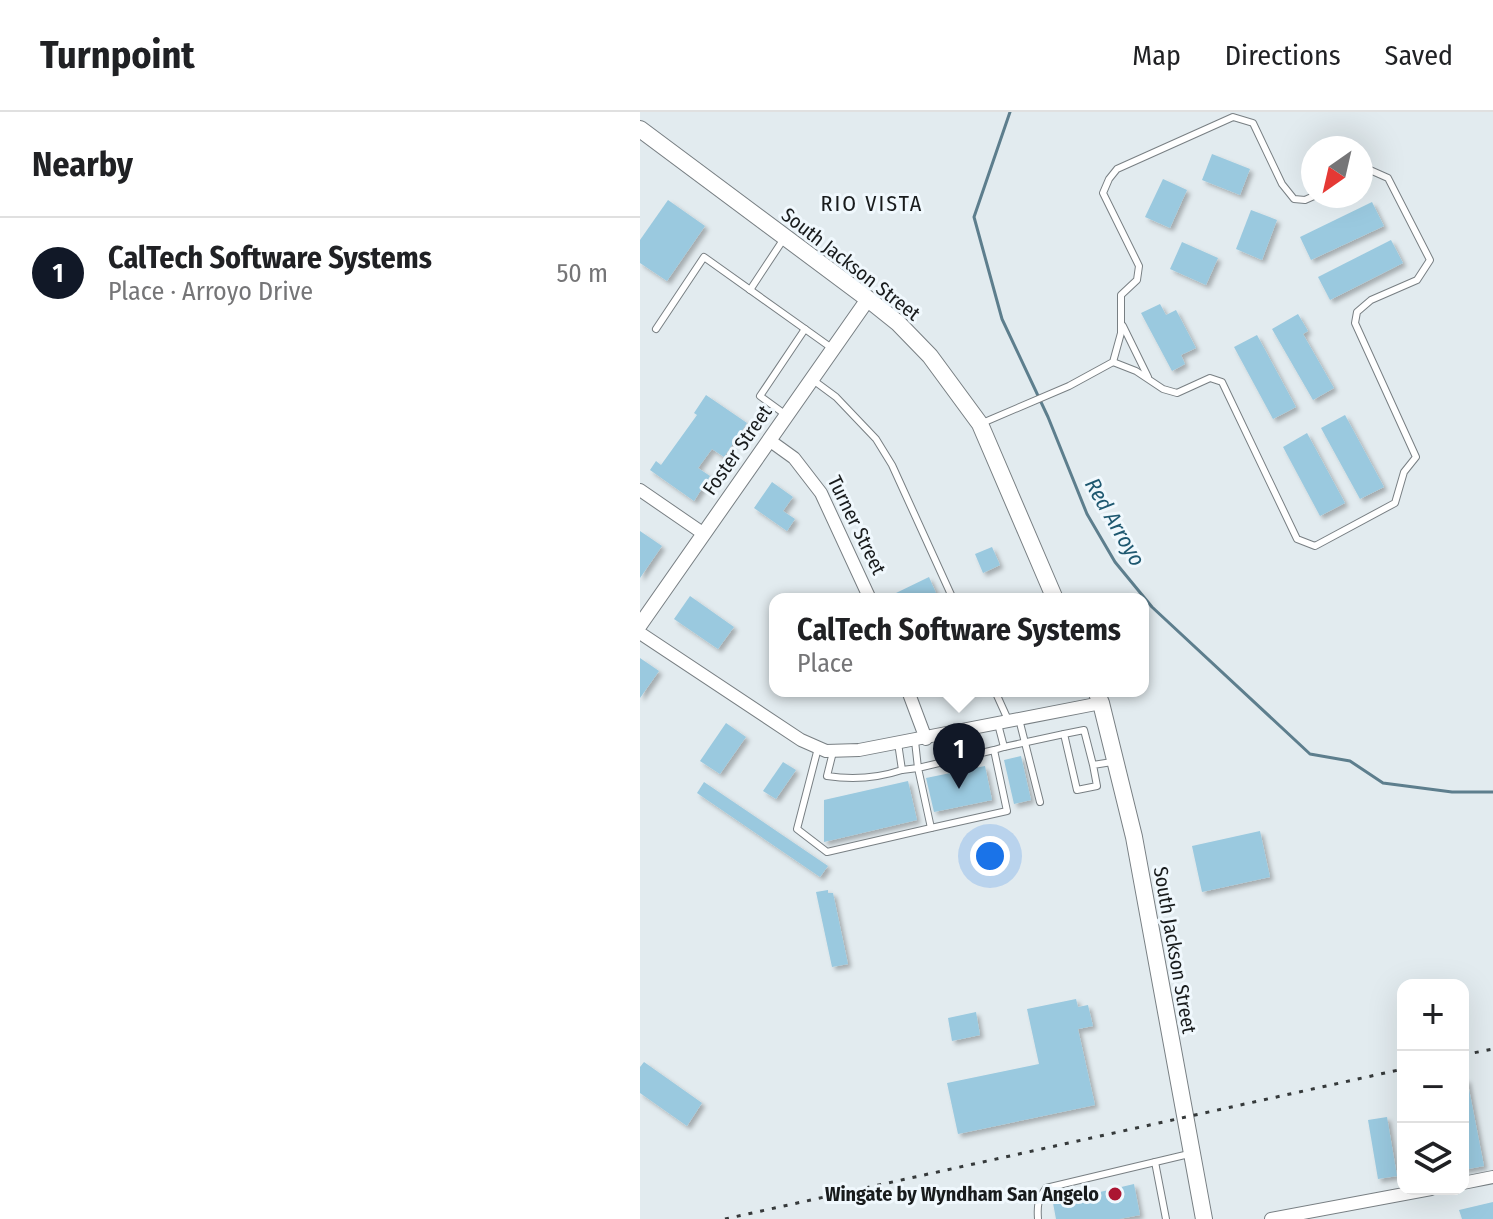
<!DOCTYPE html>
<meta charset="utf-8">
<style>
body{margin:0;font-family:"Fira Sans Condensed",sans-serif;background:#f6f6f6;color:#202124}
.controls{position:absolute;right:24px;bottom:24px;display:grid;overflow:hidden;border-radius:16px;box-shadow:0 8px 32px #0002}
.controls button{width:72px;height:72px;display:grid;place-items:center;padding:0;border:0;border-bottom:2px solid #e0e0e0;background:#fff;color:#202124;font:40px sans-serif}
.compass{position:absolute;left:661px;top:24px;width:72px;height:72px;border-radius:50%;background:#fff;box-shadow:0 8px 32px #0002;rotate:214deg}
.you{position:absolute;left:350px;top:744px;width:28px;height:28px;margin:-20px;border:6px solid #fff;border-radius:50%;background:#1a73e8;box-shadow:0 0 0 12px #1a73e833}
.badge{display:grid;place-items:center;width:52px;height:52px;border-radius:50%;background:#111827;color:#fff;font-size:26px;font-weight:700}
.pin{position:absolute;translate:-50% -66px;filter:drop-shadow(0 2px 4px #0008)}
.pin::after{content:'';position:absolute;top:42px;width:28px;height:24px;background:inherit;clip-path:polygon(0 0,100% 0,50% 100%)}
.popup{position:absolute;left:129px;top:481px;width:380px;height:104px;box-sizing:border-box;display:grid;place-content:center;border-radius:16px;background:#fff;filter:drop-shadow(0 2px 6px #0005);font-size:26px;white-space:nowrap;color:#757577}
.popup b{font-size:30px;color:#202124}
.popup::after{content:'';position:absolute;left:50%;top:100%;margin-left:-16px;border:16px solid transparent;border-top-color:#fff}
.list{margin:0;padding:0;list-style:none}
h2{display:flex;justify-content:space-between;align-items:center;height:104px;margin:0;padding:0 32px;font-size:34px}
h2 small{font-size:26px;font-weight:400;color:#757577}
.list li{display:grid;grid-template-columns:52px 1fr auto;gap:24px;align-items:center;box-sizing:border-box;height:112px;padding:0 32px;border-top:2px solid #e0e0e0}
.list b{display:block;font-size:30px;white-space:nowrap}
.list p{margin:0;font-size:26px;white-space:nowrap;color:#757577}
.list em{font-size:26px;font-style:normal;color:#757577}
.icon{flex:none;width:44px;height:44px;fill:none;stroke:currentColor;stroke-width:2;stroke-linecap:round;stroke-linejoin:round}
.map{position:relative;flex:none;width:853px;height:1107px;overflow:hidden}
header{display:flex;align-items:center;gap:48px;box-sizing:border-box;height:112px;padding:0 40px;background:#fff;border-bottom:2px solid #e0e0e0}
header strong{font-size:38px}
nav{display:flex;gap:44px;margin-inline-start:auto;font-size:28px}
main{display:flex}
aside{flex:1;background:#fff}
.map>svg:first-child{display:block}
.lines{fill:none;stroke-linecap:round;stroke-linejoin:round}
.stream{stroke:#5d7e8d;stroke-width:3}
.building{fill:#9ac9df;filter:url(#shadow)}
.service-casing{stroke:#787f83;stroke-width:8}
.minor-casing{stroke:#787f83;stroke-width:14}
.tertiary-casing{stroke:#787f83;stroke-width:16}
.secondary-casing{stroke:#787f83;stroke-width:18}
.service{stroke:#fff;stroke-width:6}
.minor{stroke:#fff;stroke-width:12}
.tertiary{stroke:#fff;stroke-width:14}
.secondary{stroke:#fff;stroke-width:16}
.rail{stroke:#363a3b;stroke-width:3;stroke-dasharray:4 8;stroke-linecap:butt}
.poi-dot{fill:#ab1532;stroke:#f0f8fd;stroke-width:3}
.labels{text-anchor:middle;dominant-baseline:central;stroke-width:6;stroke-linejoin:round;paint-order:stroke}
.street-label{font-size:20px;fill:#181b1c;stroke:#f0f8fd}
.poi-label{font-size:20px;font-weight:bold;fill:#181b1c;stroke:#f0f8fd;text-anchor:end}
.neighbourhood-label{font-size:22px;letter-spacing:2px;fill:#181b1c;stroke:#f0f8fd}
.water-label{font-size:22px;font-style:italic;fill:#1e5870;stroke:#f0f8fd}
</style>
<header>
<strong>Turnpoint</strong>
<nav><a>Map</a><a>Directions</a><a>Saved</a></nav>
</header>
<main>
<aside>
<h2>Nearby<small></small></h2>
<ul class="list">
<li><span class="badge">1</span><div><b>CalTech Software Systems</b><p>Place · Arroyo Drive</p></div><em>50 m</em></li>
</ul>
</aside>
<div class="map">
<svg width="853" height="1107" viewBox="0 0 853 1107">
<defs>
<filter id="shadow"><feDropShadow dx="3.5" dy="3.5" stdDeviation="2" flood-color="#0004"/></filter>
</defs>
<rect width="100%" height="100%" fill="#e2ebef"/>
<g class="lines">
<polyline class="stream" points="370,0 334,105 362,207 408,305 447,402 475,450 512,495 670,642 710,649 743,671 812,680 853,680"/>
</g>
<g class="building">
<polygon points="572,42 610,57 600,83 562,68"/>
<polygon points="523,67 547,78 530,116 505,105"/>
<polygon points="28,88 65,114 27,169 0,151 0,128"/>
<polygon points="732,90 744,114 671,148 660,125"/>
<polygon points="611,98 637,108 622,148 596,137"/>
<polygon points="751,128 763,151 690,188 678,165"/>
<polygon points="542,130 578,146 566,173 530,157"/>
<polygon points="520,192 526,203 536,198 556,236 541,243 545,252 532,259 501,201"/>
<polygon points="658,202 668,219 663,222 694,276 673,288 632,217"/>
<polygon points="617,223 656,295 633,307 594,235"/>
<polygon points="66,283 107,311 84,345 72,337 58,356 70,364 54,389 10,358 16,349 21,353 57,303 54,301"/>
<polygon points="705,303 744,375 720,387 681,316"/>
<polygon points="667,321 705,391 680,404 643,335"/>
<polygon points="132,370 153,385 143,399 155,407 147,419 114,396"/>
<polygon points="0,419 22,434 0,466"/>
<polygon points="352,435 360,453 343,461 335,442"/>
<polygon points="289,465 296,481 285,487 259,487 256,481"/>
<polygon points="50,484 94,515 78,537 34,507"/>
<polygon points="0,546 19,559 0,586"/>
<polygon points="86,611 106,625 80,662 60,649"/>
<polygon points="381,644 391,688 374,692 364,648"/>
<polygon points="143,650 156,658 136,687 123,679"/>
<polygon points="345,654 352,688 294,700 286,666"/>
<polygon points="268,669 277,708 184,730 184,688"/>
<polygon points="64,670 188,754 180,765 57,681"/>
<polygon points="620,719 630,765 562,780 552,734"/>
<polygon points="188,778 188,781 193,781 208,852 192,855 176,780"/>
<polygon points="436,887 438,895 448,893 453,914 438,917 455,993 318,1022 307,971 399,952 387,897"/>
<polygon points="336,900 340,923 312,929 308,906"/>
<polygon points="4,950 62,991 47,1014 0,981 0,955"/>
<polygon points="823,967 827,967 844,1054 823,1058"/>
<polygon points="747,1005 757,1064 738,1067 728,1008"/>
<polygon points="494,1072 500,1103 479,1107 416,1107 413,1091"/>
<polygon points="853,1090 853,1107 822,1107 819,1098"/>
</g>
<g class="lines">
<defs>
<g id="service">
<polyline points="110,178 143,128"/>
<polyline points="483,214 508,265"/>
<polyline points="16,217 64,145 165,217"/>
<polyline points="473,250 496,259 523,277 537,281 570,266 582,270 657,427 675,434 755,391 764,360 776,345 715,211 717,200 731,188 777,168 790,148 748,66 730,58 721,62"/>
<polyline points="173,268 196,285 236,327 252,353 313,487"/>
<polyline points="146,303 120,284 165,217 193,237"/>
<polyline points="340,312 429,274 473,250 481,221 481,183 497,168 499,154 463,81 469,67 477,57 593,5 613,11 642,72 654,87 665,88 674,84"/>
<polyline points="355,579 369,610"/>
<polyline points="379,607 400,690"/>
<polyline points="358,612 364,635 424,622"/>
<polyline points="332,618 337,642"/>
<polyline points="178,636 157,717 187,740 291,716"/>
<polyline points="354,638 278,656 291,716 367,699 354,638 364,635"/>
<path d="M 193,640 L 187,664 C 213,668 238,666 262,658 L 258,631"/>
<polyline points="453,653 444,618 424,622 437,678 457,674 453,653 472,650"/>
<polyline points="262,658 278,656 275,629"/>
<polyline points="515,1050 526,1107"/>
<path d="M 398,1107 C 397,1093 398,1087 406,1076 L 549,1042"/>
</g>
<g id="minor">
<polyline points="129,328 154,346 181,381 230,487"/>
<polyline points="0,378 64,422"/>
<polyline points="0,521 161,628 186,639 219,638 461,591"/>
<polyline points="268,579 286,627"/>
<polyline points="823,1071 853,1065"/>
<polyline points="631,1107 791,1077"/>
</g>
<polyline id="tertiary" points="0,513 228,187"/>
<g id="secondary">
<polyline points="0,17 228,187 258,211 290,244 340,312 415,487"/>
<polyline points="456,579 461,591 494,725 564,1107"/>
</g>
</defs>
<use href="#service" class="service-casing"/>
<use href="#minor" class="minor-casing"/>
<use href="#tertiary" class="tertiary-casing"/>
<use href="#secondary" class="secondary-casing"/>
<use href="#service" class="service"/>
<use href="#minor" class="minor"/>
<use href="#tertiary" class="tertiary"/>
<use href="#secondary" class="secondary"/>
<g class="rail">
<polyline points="823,943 853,937"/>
<polyline points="85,1107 763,957"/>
</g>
</g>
<circle class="poi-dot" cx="475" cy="1082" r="8"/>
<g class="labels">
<g class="street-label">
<text transform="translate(211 152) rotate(38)">South Jackson Street</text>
<text transform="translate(97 338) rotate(-55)">Foster Street</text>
<text transform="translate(217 413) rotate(64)">Turner Street</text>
<text transform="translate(535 838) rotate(80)">South Jackson Street</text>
</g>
<g class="poi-label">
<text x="459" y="1082">Wingate by Wyndham San Angelo</text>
</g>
<g class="neighbourhood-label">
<text x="232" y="91">RIO VISTA</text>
</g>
<g class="water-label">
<text transform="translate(475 410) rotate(60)">Red Arroyo</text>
</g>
</g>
</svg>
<div class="controls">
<button>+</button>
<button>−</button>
<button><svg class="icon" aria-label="layers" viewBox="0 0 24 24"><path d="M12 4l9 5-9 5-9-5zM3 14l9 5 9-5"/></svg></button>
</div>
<svg class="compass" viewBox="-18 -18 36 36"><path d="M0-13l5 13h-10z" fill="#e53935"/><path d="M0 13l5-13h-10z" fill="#757577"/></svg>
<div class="you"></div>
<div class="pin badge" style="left:319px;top:677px">1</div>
<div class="popup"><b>CalTech Software Systems</b>Place</div>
</div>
</main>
